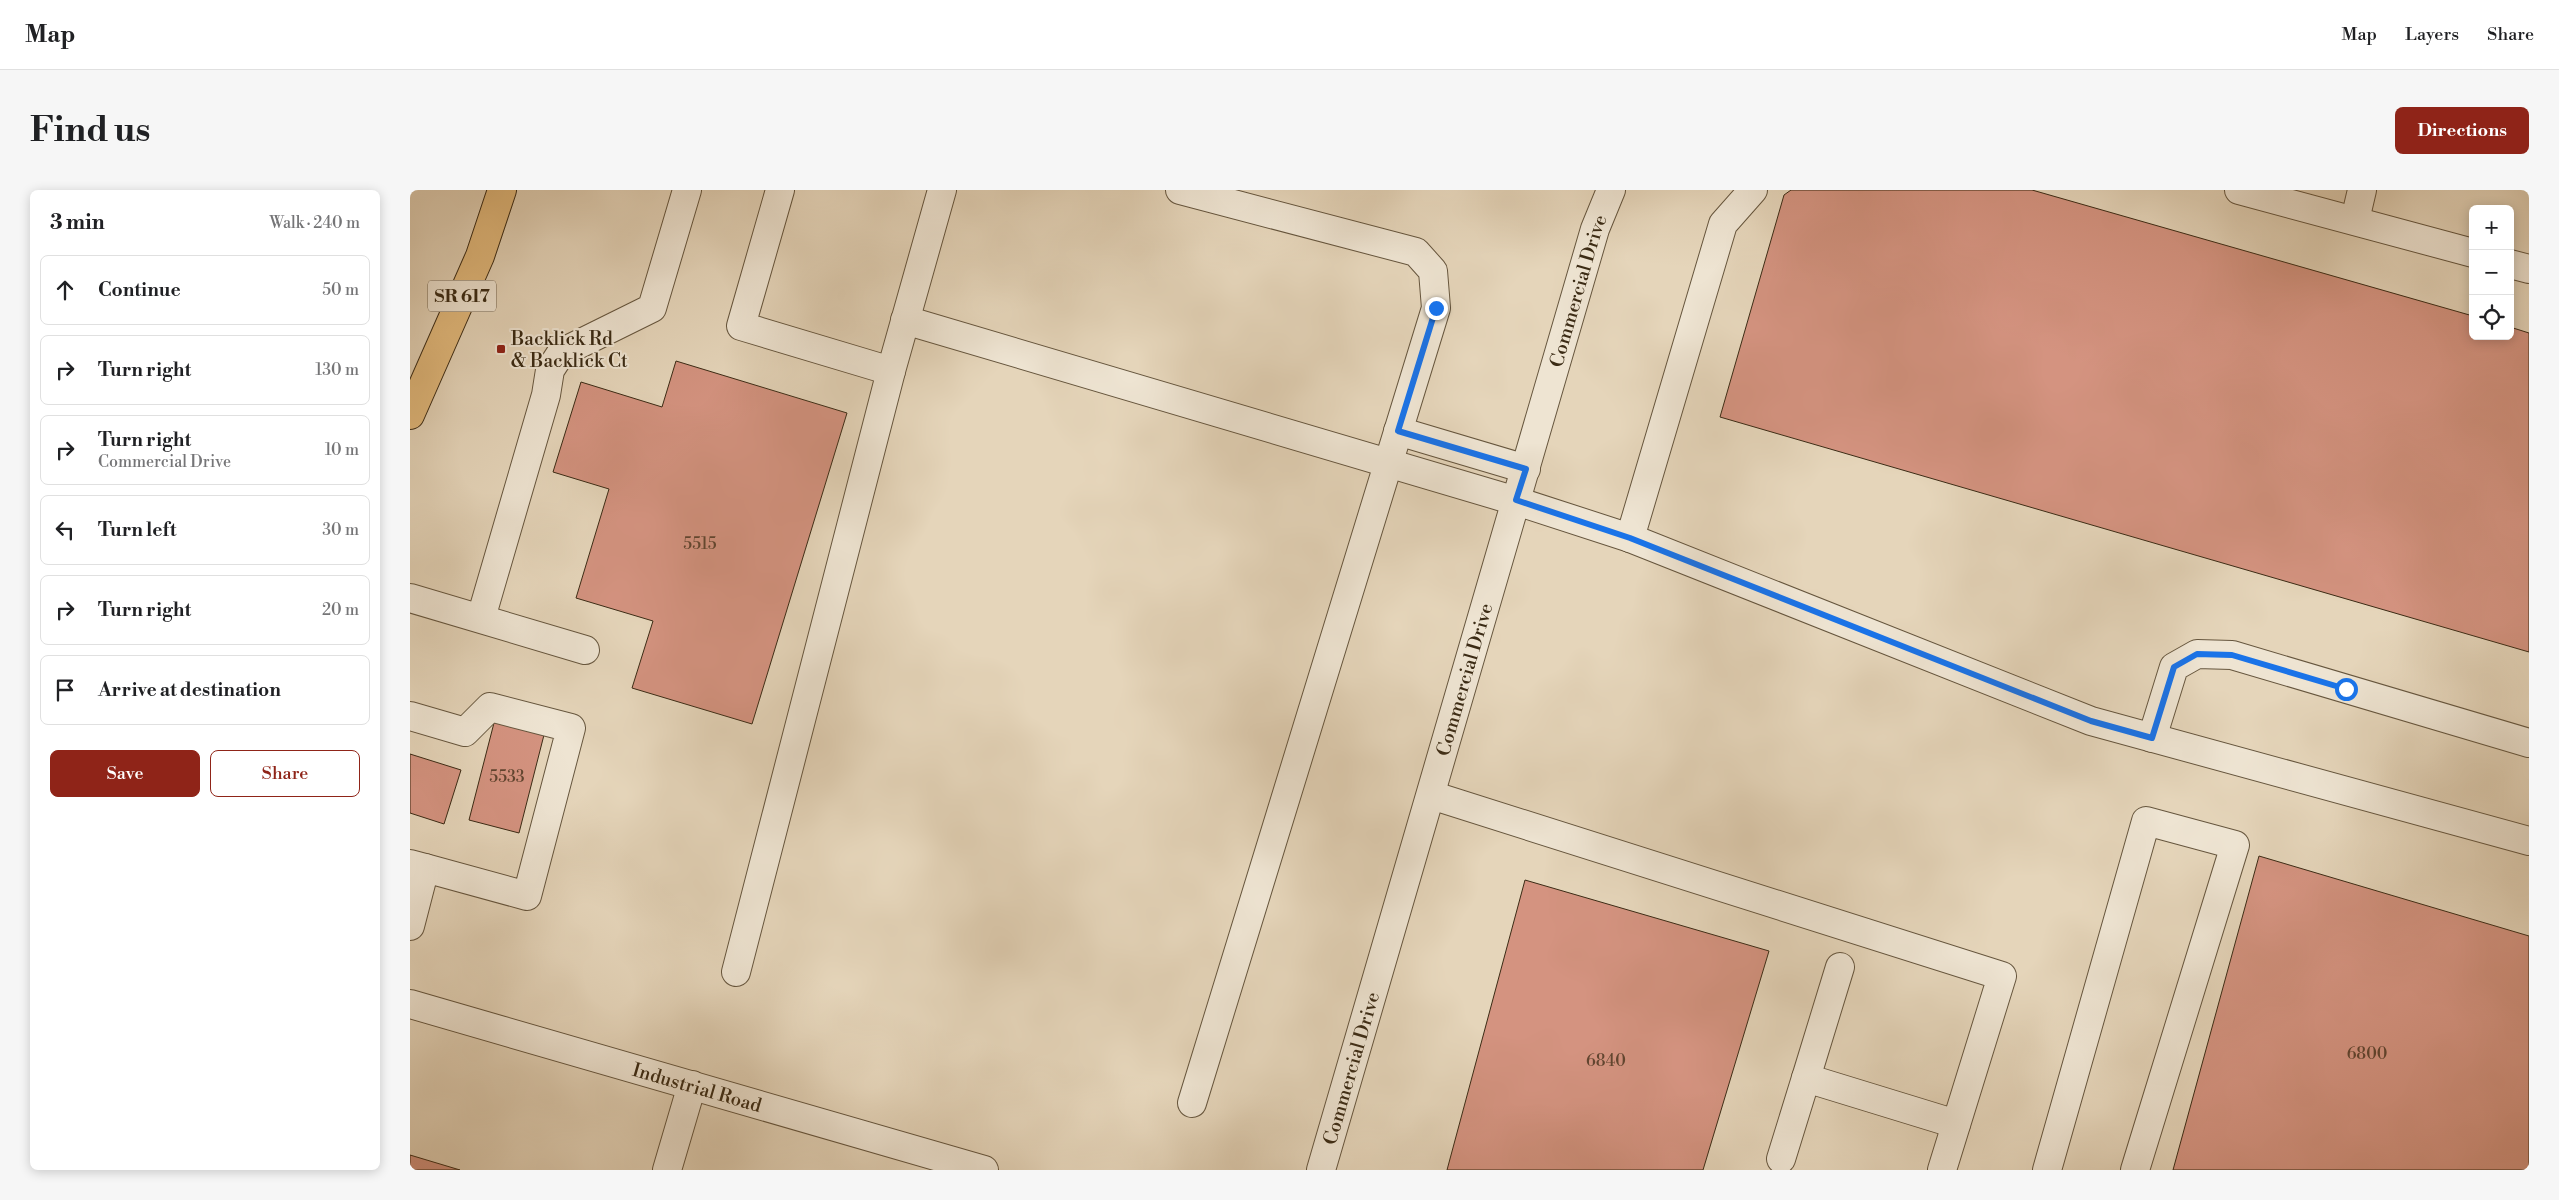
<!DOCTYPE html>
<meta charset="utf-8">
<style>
:root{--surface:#fff;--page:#f6f6f6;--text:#202124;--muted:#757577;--line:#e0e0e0;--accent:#8f2418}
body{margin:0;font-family:"Libre Bodoni",serif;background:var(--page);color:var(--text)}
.controls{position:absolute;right:15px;top:15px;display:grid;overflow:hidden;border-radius:8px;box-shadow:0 2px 12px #0003}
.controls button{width:45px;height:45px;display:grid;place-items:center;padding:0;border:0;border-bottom:1px solid var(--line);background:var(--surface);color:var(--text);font:25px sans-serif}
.stop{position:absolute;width:15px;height:15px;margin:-11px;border:4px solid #1a73e8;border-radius:50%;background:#fff}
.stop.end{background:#1a73e8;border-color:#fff;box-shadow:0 1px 5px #0008}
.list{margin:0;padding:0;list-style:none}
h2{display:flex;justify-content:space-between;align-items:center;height:65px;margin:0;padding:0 20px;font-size:21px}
h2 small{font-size:16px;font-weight:400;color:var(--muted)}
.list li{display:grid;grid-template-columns:32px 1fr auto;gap:15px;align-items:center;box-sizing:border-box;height:70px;margin:0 10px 10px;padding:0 10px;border:1px solid var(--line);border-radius:8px}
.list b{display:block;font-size:19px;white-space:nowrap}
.list p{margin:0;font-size:16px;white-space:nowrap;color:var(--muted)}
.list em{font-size:16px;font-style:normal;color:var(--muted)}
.actions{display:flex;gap:10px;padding:15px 20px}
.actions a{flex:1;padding:11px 0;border:1px solid var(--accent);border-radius:8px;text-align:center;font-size:18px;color:var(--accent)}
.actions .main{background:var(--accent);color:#fff}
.icon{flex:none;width:28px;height:28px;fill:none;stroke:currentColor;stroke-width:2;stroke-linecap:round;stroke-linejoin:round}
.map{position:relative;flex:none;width:2119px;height:980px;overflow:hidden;border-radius:8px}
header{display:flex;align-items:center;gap:30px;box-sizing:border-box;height:70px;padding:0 25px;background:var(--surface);border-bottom:1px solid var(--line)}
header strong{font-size:24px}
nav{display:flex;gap:28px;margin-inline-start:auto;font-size:18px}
.intro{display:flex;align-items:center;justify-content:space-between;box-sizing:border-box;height:120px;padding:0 30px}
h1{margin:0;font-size:35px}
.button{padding:12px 22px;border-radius:8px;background:var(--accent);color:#fff;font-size:18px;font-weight:700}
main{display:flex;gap:30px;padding:0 30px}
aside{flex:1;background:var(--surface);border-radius:8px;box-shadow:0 2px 12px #0003}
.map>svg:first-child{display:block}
</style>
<header>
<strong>Map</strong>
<nav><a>Map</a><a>Layers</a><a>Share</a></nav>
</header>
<div class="intro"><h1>Find us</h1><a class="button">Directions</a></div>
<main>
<aside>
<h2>3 min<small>Walk · 240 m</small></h2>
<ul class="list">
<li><svg class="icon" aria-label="ahead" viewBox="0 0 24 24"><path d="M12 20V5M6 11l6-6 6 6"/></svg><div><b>Continue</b></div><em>50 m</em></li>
<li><svg class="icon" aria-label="right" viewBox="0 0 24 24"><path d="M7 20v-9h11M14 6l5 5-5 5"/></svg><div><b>Turn right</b></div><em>130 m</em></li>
<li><svg class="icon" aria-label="right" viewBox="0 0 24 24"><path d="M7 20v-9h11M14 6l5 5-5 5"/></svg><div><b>Turn right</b><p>Commercial Drive</p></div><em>10 m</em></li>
<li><svg class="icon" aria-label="left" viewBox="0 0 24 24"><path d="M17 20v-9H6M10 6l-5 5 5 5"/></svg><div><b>Turn left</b></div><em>30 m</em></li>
<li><svg class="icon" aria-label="right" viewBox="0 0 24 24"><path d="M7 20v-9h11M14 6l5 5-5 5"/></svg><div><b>Turn right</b></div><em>20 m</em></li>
<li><svg class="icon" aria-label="arrive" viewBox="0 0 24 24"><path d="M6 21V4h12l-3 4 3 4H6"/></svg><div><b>Arrive at destination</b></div></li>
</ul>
<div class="actions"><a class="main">Save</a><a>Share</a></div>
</aside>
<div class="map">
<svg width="2119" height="980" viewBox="0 0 2119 980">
<rect width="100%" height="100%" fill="#e5d5ba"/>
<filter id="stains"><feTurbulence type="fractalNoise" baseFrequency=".004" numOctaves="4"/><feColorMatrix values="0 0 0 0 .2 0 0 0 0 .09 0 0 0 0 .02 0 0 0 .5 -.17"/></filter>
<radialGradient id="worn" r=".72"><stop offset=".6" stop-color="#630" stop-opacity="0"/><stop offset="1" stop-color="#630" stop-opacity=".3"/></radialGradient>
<g fill="#d49380" stroke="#3b2b15">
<polygon points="1381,0 1622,0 2063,126 2063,146 2100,146 2100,137 2119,143 2119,462 1310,227 1374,5"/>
<polygon points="266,171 437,223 342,534 222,498 243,431 166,408 199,299 143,282 171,192 252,217"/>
<polygon points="85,529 135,541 109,643 59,630"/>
<polygon points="0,564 51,580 34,634 0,623"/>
<polygon points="1849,666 2119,746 2119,980 1763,980"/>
<polygon points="1115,690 1359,761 1293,980 1037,980"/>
<polygon points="0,965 50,980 0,980"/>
</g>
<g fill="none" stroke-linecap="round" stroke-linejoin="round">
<defs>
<g id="minor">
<polyline points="370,0 331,136 481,181 532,0"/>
<polyline points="770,0 1006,62 1023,81 1026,118 782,913"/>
<polyline points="1829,0 2063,63"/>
<polyline points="1945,30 1952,0"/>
<polyline points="2100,74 2119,79"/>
<polyline points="495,130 1106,311 1220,348 1681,531 2119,651"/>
<polyline points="988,241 1116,279"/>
<polyline points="1220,348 1313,34 1343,0"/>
<polyline points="0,408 175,460"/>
<polyline points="71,428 136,205 140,180 151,163 242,118 277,0"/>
<polyline points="0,526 55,542 80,517 161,538 117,706 15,678"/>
<polyline points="1742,548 1764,477 1787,464 1822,465 2119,553"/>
<polyline points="1021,605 1592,786 1532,980"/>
<polyline points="0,674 15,678 0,736"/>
<polyline points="1430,777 1396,888 1546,934"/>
<polyline points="326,782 481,181"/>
<path id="s1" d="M0,814L574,980"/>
<polyline points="1371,969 1396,888"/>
<polyline points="257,980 282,895"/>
<path id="s2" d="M911,980L1185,39L1201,0"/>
<polyline points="1637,980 1736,631 1825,655 1725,980"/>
</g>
<polyline id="major" points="0,225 70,66 92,0"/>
</defs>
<use href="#minor" stroke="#66563e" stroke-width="30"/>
<use href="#major" stroke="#3b2b15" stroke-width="30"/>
<use href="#minor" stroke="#eee4d2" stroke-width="28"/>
<use href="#major" stroke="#e2ba7d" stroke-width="28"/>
</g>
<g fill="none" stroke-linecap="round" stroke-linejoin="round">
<polyline stroke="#1a73e8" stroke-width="6" points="1026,118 988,241 1116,279 1106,310 1220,348 1681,531 1742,548 1764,477 1787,464 1822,465 1936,499"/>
</g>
<rect fill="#8f2418" stroke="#eee4d2" stroke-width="2" x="86" y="154" width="10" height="10" rx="2.5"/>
<g text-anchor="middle" stroke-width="4" stroke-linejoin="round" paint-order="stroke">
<g font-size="16" fill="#614530">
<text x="290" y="359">5515</text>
<text x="97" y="592">5533</text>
<text x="1957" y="869">6800</text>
<text x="1196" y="876">6840</text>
</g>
<rect fill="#eee4d2" stroke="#71624e" stroke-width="1" x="18" y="90.5" width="68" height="31" rx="4"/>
<g font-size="18" font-weight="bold" fill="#3b2b15">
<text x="52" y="112">SR 617</text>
</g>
<g font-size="19" fill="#3b2b15" stroke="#eee4d2">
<text dy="7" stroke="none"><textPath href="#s2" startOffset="916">Commercial Drive</textPath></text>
<text dy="7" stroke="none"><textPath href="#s2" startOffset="511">Commercial Drive</textPath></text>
<text dy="7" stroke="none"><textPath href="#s2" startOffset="106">Commercial Drive</textPath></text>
<text dy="7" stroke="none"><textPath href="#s1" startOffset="299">Industrial Road</textPath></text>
</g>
<g font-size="19" fill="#3b2b15" stroke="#eee4d2" text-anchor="start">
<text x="101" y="155">Backlick Rd<tspan x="101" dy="22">&amp; Backlick Ct</tspan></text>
</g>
</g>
<rect width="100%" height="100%" filter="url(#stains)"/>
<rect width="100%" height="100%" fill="url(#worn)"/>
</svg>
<div class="controls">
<button>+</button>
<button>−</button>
<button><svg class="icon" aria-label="locate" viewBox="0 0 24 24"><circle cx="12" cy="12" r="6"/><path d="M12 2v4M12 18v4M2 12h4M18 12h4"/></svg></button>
</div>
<div class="stop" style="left:1936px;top:499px"></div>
<div class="stop end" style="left:1026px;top:118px"></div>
</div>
</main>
